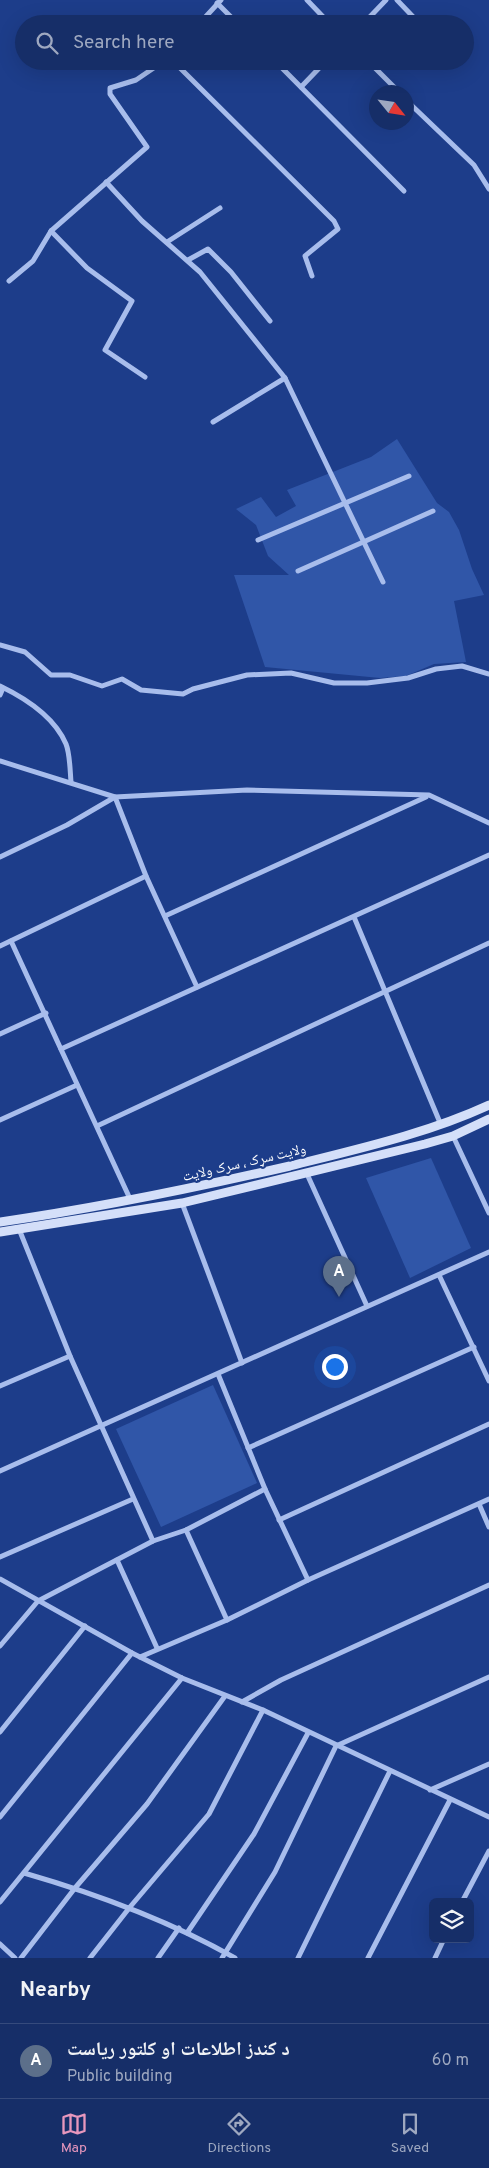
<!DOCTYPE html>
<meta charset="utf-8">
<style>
:root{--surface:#162e68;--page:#1f366e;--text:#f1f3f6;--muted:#9ea8c0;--line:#354a7c;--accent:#e797bd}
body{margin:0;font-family:Overpass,"Noto Naskh Arabic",sans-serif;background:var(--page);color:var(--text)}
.controls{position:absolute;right:15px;bottom:15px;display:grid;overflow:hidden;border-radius:8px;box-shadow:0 5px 20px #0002}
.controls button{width:45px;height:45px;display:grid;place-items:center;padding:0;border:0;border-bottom:1px solid var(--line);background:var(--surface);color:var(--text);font:25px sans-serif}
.compass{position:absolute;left:369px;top:85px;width:45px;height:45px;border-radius:50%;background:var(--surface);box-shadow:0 5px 20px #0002;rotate:120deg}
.you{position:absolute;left:334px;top:1366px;width:18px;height:18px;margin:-12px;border:4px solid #fff;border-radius:50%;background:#1a73e8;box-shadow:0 0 0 8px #1a73e833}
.badge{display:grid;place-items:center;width:32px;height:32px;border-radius:50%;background:var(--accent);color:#fff;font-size:16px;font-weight:700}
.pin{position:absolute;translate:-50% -41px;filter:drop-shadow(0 1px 2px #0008)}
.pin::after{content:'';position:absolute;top:26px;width:18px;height:15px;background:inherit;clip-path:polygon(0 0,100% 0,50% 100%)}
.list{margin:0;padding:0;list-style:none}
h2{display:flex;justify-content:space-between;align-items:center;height:65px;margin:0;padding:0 20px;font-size:21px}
h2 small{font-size:16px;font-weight:400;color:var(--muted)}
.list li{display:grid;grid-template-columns:32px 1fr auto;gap:15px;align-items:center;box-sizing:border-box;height:75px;padding:0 20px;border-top:1px solid var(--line)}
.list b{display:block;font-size:19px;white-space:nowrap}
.list p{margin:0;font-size:16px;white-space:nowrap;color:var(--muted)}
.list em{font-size:16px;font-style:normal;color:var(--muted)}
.icon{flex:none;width:28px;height:28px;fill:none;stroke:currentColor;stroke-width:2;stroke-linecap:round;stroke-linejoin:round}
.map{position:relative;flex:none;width:489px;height:1958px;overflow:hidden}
.search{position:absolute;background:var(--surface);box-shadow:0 5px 20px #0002;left:15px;right:15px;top:15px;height:55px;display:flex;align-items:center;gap:12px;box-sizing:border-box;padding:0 18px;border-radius:28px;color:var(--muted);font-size:19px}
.sheet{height:140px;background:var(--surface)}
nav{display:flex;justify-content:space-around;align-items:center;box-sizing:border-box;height:70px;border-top:1px solid var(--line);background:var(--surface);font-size:14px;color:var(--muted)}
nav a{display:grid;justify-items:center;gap:2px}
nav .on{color:var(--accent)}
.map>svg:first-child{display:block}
</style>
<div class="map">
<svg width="489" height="1958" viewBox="0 0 489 1958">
<rect width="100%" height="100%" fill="#1d3d8a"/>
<g fill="#3056a8">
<polygon points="397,439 437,503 449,512 459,530 472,569 484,595 454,601 466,662 434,664 406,676 380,678 265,667 234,575 289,575 268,556 256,525 236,509 261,497 276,517 296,506 287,490 371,457"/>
<polygon points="431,1158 471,1248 410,1278 366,1178"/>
<polygon points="213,1385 257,1483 161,1527 116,1429"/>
</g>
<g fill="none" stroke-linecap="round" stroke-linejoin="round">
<g stroke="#a8bdec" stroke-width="5">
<polyline points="307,0 330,24"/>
<polyline points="397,0 420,24"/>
<polyline points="217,3 238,24"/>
<polyline points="199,24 221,0"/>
<polyline points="363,24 386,0"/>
<polyline points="173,61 334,221 338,229 305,256 312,276"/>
<polyline points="275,61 404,191"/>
<polyline points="368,61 399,92"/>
<polyline points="301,87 326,61"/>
<polyline points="406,100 474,165 489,189"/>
<polyline points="106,182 142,221 200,272 285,378 383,582"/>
<polyline points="167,242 220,208"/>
<polyline points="188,260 208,249 231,272 270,321"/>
<polyline points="9,281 33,261 51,231"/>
<polyline points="145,377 105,350 132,301 87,268 51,231 147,147 110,94 110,88 136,80 164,61"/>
<polyline points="213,422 285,378"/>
<polyline points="258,540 409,476"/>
<polyline points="298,571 433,511"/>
<polyline points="0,645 25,652 51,675 70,675 102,686 122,679 141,690 183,694 193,689 247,675 291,673 334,683 367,683 408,678 436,669 462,666 489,674"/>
<path d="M0,686C25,698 54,716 66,744C70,754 70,770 71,782"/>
<polyline points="0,695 3,688"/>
<polyline points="0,761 115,797 247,790 429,795 489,823"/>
<polyline points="0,857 67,825 115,797 146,876 197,987"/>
<polyline points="165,916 426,797"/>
<polyline points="354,917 441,1125"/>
<polyline points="11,941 131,1201"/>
<polyline points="0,946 146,876"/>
<polyline points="0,1034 46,1013"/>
<polyline points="61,1049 489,855"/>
<polyline points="0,1120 77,1085"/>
<polyline points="97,1126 489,943"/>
<polyline points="453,1136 489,1213"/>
<polyline points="307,1174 367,1306"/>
<polyline points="182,1203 242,1363"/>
<polyline points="19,1229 70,1356 153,1541"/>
<polyline points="439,1275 489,1381"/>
<polyline points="218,1374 265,1489 308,1580"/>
<polyline points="0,1386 70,1356"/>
<polyline points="248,1448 474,1347"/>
<polyline points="0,1471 489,1252"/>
<polyline points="479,1504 489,1527"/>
<polyline points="279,1520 489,1424"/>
<polyline points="186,1530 227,1620"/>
<polyline points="0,1557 133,1499"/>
<polyline points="117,1560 157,1648"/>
<polyline points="0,1579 132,1653 182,1678 263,1710 489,1817"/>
<polyline points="0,1646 38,1601 153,1541 186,1530 265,1489"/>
<polyline points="140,1657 227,1620 308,1580 489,1499"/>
<polyline points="242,1702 281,1680 489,1585"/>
<polyline points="0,1732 85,1626"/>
<polyline points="430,1790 489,1764"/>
<polyline points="0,1817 132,1653"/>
<path d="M24,1873C97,1894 168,1920 235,1958"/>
<polyline points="0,1902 182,1678"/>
<polyline points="462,1902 489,1851"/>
<polyline points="187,1933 254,1834 308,1733"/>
<polyline points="0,1944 15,1958"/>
<polyline points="21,1958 75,1888 147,1804 225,1696"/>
<polyline points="90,1958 130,1907 209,1814 263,1710"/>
<polyline points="158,1958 179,1928"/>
<polyline points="222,1958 275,1872 336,1746 489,1677"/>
<polyline points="298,1958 390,1771"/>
<polyline points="368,1958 450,1800"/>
<polyline points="435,1958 444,1939"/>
</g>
<g stroke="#d4dff9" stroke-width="9">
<path d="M0,1222C98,1208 194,1188 290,1166C357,1149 426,1134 489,1105"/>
<polyline points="0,1232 182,1203 425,1144 453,1136 489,1119"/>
</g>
</g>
<g text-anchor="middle" stroke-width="4.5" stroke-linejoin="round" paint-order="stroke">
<g font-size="14" fill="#fff" stroke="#1d3d8a">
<text transform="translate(244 1162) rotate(-13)" y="5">ولایت سړک ، سرک ولایت</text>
</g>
</g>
</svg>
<div class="controls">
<button><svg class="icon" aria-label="layers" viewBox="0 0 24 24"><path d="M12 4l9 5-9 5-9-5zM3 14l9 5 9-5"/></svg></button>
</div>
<svg class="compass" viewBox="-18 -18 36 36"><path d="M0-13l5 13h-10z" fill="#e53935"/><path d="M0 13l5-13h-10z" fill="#9ea8c0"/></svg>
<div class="you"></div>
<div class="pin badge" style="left:339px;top:1297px;background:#5c6f8a">A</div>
<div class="search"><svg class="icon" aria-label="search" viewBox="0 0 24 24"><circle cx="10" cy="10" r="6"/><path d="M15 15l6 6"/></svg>Search here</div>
</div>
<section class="sheet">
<h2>Nearby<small></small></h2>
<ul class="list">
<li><span class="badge" style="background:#5c6f8a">A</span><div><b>د کندز اطلاعات او کلتور ریاست</b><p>Public building</p></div><em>60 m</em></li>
</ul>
</section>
<nav>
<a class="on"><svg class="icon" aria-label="map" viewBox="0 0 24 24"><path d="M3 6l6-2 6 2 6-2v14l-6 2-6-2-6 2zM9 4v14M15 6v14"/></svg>Map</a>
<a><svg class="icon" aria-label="directions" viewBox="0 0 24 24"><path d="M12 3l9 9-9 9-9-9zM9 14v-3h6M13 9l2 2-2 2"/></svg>Directions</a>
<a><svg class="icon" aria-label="saved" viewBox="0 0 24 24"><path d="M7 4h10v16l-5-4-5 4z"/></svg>Saved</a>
</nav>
